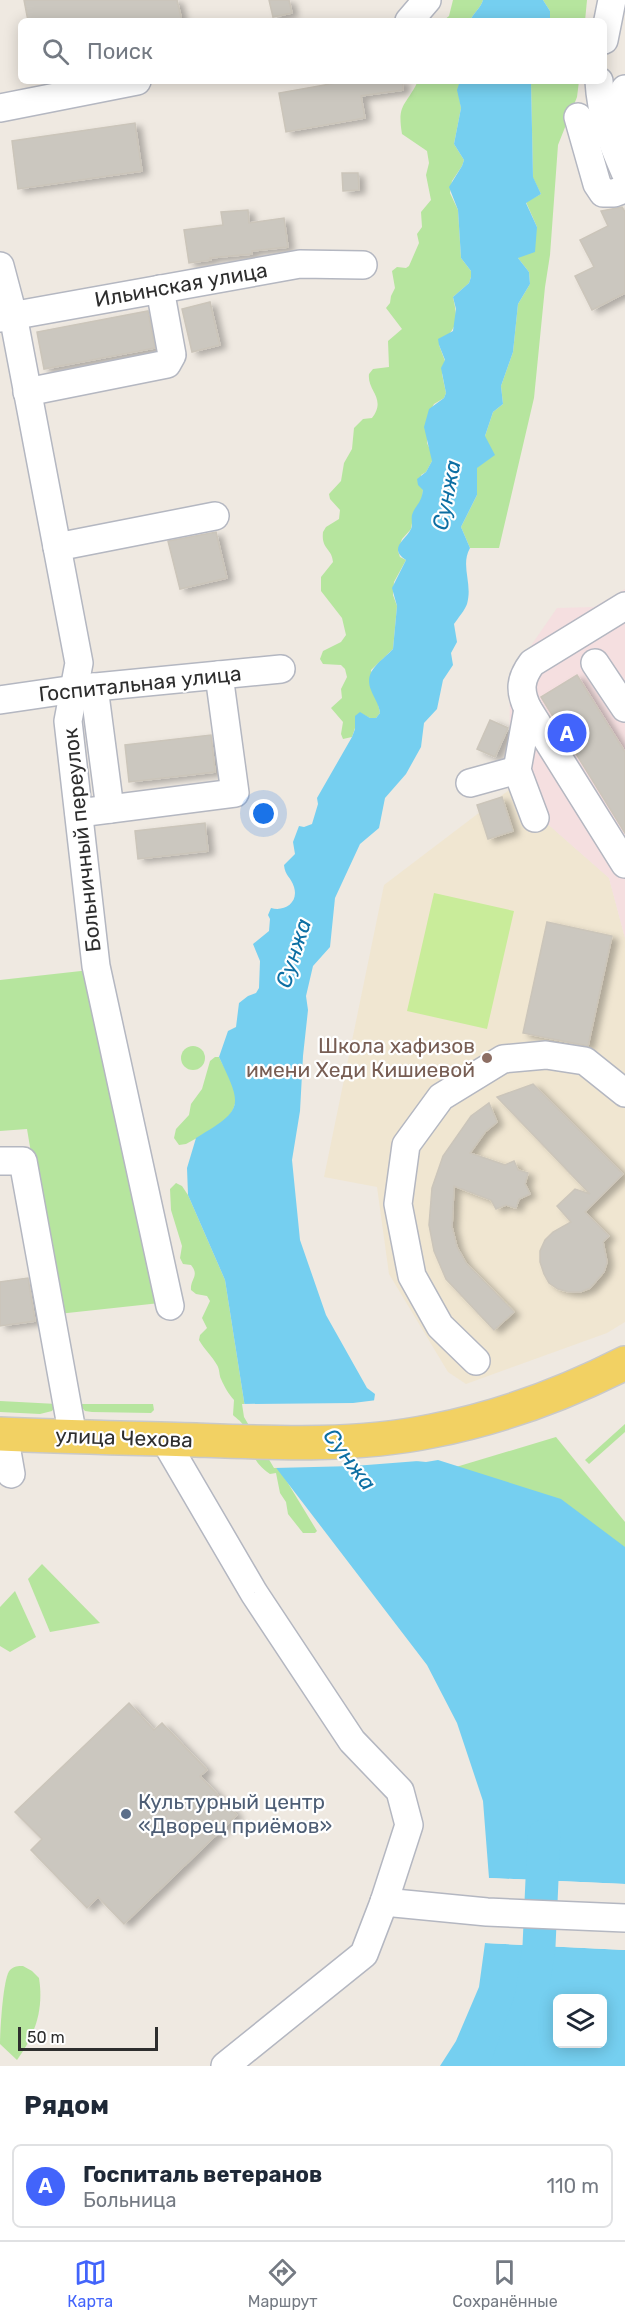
<!DOCTYPE html>
<html lang="ru">
<meta charset="utf-8">
<style>
:root{--surface:#fff;--page:#f6f6f7;--text:#1f2937;--muted:#747a83;--line:#e0e1e3;--accent:#4264fb}
body{margin:0;font-family:Rubik,sans-serif;background:var(--page);color:var(--text)}
.controls{position:absolute;right:18px;bottom:18px;display:grid;overflow:hidden;border-radius:9px;box-shadow:0 3px 15px #0003}
.controls button{width:54px;height:54px;display:grid;place-items:center;padding:0;border:0;border-bottom:2px solid var(--line);background:var(--surface);color:var(--text);font:30px sans-serif}
.scale{position:absolute;left:18px;bottom:15px;width:140px;box-sizing:border-box;padding-left:6px;border:3px solid #2e2e2e;border-top:0;font-size:16px;line-height:21px;white-space:nowrap;color:#2e2e2e;-webkit-text-stroke:4px #fff;paint-order:stroke}
.you{position:absolute;left:264px;top:814px;width:21px;height:21px;margin:-15px;border:4px solid #fff;border-radius:50%;background:#1a73e8;box-shadow:0 0 0 9px #1a73e833}
.badge{display:grid;place-items:center;width:39px;height:39px;border-radius:50%;background:var(--accent);color:#fff;font-size:20px;font-weight:700}
.pin{position:absolute;translate:-50% -50%;border:3px solid #fff;box-shadow:0 2px 6px #0006}
.list{margin:0;padding:0;list-style:none}
h2{display:flex;justify-content:space-between;align-items:center;height:78px;margin:0;padding:0 24px;font-size:26px}
h2 small{font-size:20px;font-weight:400;color:var(--muted)}
.list li{display:grid;grid-template-columns:39px 1fr auto;gap:18px;align-items:center;box-sizing:border-box;height:84px;margin:0 12px 12px;padding:0 12px;border:2px solid var(--line);border-radius:9px}
.list b{display:block;font-size:22px;white-space:nowrap}
.list p{margin:0;font-size:20px;white-space:nowrap;color:var(--muted)}
.list em{font-size:20px;font-style:normal;color:var(--muted)}
.icon{flex:none;width:33px;height:33px;fill:none;stroke:currentColor;stroke-width:2;stroke-linecap:round;stroke-linejoin:round}
.map{position:relative;flex:none;width:625px;height:2066px;overflow:hidden}
.search{position:absolute;background:var(--surface);box-shadow:0 3px 15px #0003;left:18px;right:18px;top:18px;height:66px;display:flex;align-items:center;gap:15px;box-sizing:border-box;padding:0 21px;border-radius:9px;color:var(--muted);font-size:22px}
.sheet{height:174px;background:var(--surface)}
nav{display:flex;justify-content:space-around;align-items:center;box-sizing:border-box;height:84px;border-top:2px solid var(--line);background:var(--surface);font-size:16px;color:var(--muted)}
nav a{display:grid;justify-items:center;gap:3px}
nav .on{color:var(--accent)}
.map>svg:first-child{display:block}
</style>
<div class="map">
<svg width="625" height="2066" viewBox="0 0 625 2066">
<defs>
<filter id="shadow"><feDropShadow dx="6" dy="3.5" stdDeviation="3" flood-color="#0004"/></filter>
</defs>
<rect width="100%" height="100%" fill="#efe9e1"/>
<polygon fill="#f0e6d1" points="509,790 609,878 625,938 625,1322 607,1333 466,1384 448,1372 389,1274 377,1187 324,1177 384,885"/>
<polygon fill="#f5dfe0" points="625,589 625,938 609,878 509,790 510,676 557,608 594,607"/>
<g fill="#b6e59e">
<path d="M453,0H483C481,8 473,13 470,21H443L449,16Z"/>
<polygon points="543,0 587,0 585,21 550,21 550,11"/>
<path d="M420,81H460L459,96L461,108L454,144L464,160L462,166L452,181L450,193L458,210L461,258L471,271V277L469,283L453,297C459,324 457,326 439,345L445,361L442,374L446,393L444,398L434,404L428,415L427,443L432,454V461L426,472L421,475L423,489L422,501L414,511L411,529L402,539L398,551L400,557L406,560L394,582L393,595L397,606L393,649L371,670L380,713L376,718H370L360,713L352,737L343,739L341,734L343,722L331,708L342,698L341,689L347,677L345,669L341,665L323,664L320,659L323,651L341,642L346,635L342,618L321,591V577L333,562C332,548 321,550 323,532L326,527L339,519L340,510L330,499L329,494L341,481L344,463L352,449L354,428L363,419L372,418C387,398 367,391 369,374L373,369L389,367L388,341L402,329L386,308L390,303L391,296L395,288L392,271L397,267L406,268L409,266L419,243L417,234L422,227L421,212L431,200L426,175L429,163L427,151L402,134C397,104 405,107 417,83Z"/>
<polygon points="531,81 579,81 577,97 558,145 550,255 545,287 534,398 499,548 470,548 461,527 477,495 477,468 485,436 493,412 503,404 501,386 513,352 518,304 530,284 529,272 518,258 537,227 526,202 541,194 533,178"/>
<polygon points="90,970 160,1303 58,1314 27,1129 0,1131 0,980"/>
<circle cx="193" cy="1058" r="12"/>
<path d="M215,1057H219C224,1068 233,1080 235,1092C241,1120 205,1133 186,1144L179,1145L174,1138L176,1129L189,1115L191,1104L202,1089L210,1061Z"/>
<path d="M176,1183L182,1186L188,1195L225,1280L246,1414L317,1531L315,1533H303L288,1514L286,1502L280,1493L276,1473L270,1474C245,1457 255,1443 243,1425C241,1421 236,1418 233,1415L234,1400C228,1393 225,1388 221,1379C219,1375 220,1370 217,1365C212,1356 204,1349 199,1340L200,1335L207,1328L202,1318L210,1301L207,1296L196,1294L191,1290C190,1279 200,1276 191,1265L183,1264L180,1258L182,1246L171,1210L170,1189Z"/>
<polygon points="0,1401 57,1404 52,1411 40,1414 0,1412"/>
<polygon points="79,1404 153,1404 154,1410 151,1413 92,1412 85,1411"/>
<polygon points="625,1424 625,1432 589,1464 585,1460"/>
<polygon points="556,1437 625,1522 625,1814 436,1473"/>
<polygon points="42,1564 100,1623 50,1632 28,1579"/>
<polygon points="15,1591 36,1637 10,1652 0,1646 0,1607"/>
<path d="M23,1966L32,1971L39,1978C44,2010 35,2035 17,2060L0,2044C0,2031 3,1977 10,1970C14,1966 18,1966 23,1966Z"/>
</g>
<polygon fill="#c9ec9a" points="434,893 514,911 487,1029 407,1011"/>
<g fill="#75cff0" fill-rule="evenodd">
<path d="M483,0H543L550,11V21H470C473,13 481,8 483,0Z"/>
<path d="M460,81H531L533,177L541,194L526,203L537,227L535,252L518,258L529,272L530,284L518,304L513,352L501,386L503,404L493,412L485,436L495,455L477,468V495L461,527L470,548C460,566 473,583 467,604C465,610 458,618 454,624L457,642L451,653L453,665L443,680L437,709L424,723L421,747L406,774L385,798L379,828L360,844L335,898L330,947L313,966L306,996L308,1010L303,1056L300,1111L292,1160L300,1240L326,1315L367,1388L375,1394L372,1414L416,1461L426,1462L438,1460L561,1499L625,1547V1884L489,1878L483,1801L457,1723L427,1665L277,1469L246,1414L225,1280L188,1195L187,1168L196,1138C245,1109 242,1106 219,1057L228,1031L236,1027L239,1003L248,996L256,993L259,988L260,961L253,944L269,931L270,919L268,915L271,908C284,912 299,903 294,887C291,877 285,876 284,865L295,854L293,842L299,826L304,827L312,824L318,804L317,798L352,737L355,729V716L360,712L370,718H376L380,713C379,704 374,698 371,690C363,671 382,661 393,649L397,606L392,588L406,560C388,548 405,541 411,529C413,525 411,520 412,515C415,505 421,505 423,490L418,485L417,479L426,472L432,461L424,427L429,409L444,398L446,393L441,368L445,360L439,345L438,339L453,331L456,309L453,297L469,283L471,277V271L461,258L458,210L449,187L462,166L464,160L454,144L461,108L457,90Z"/>
<path d="M485,1943L625,1950V2066H440L456,2041L479,1987ZM558,1998H602V2044H558Z"/>
</g>
<g fill="#efe9e1">
<polygon points="377,1400 375,1414 384,1428 413,1456 426,1459 438,1457 444,1459 354,1466 274,1468 244,1417 242,1404 353,1403"/>
<polygon points="489,1878 625,1884 625,1887 489,1881"/>
<polygon points="485,1940 625,1947 625,1950 485,1943"/>
</g>
<g fill="none" stroke-linecap="round" stroke-linejoin="round">
<polyline stroke="#75cff0" stroke-width="33" points="507,2066 531,1999 539,1946 544,1836"/>
</g>
<g fill="#cbc7bf" stroke="#cbc5ba" stroke-width="1.5" filter="url(#shadow)">
<polygon points="24,0 177,0 182,21 28,21"/>
<polygon points="269,0 289,0 292,13 273,17"/>
<polygon points="347,81 403,81 403,90 361,96 365,118 286,132 279,93"/>
<polygon points="135,123 142,171 18,189 12,141"/>
<polygon points="342,173 358,173 359,190 343,191"/>
<polygon points="622,207 625,212 625,293 592,310 575,276 594,267 580,240 608,226 601,211"/>
<polygon points="248,210 249,223 284,218 288,247 252,251 252,254 210,258 211,260 189,263 184,230 223,225 221,212"/>
<polygon points="210,302 220,345 192,352 182,309"/>
<polygon points="148,311 155,348 44,369 37,332"/>
<polygon points="216,532 227,578 180,589 168,541"/>
<polygon points="577,675 625,752 625,833 541,697"/>
<polygon points="490,720 508,728 495,757 477,749"/>
<polygon points="211,735 215,772 129,782 125,745"/>
<polygon points="502,797 513,831 488,839 477,805"/>
<polygon points="205,823 208,851 138,859 135,831"/>
<polygon points="547,922 612,936 588,1046 523,1033"/>
<polygon points="533,1084 623,1174 585,1212 609,1236 603,1242 607,1262 604,1272 590,1288 580,1292 569,1292 558,1289 549,1283 544,1274 540,1262 540,1251 545,1240 553,1232 571,1222 557,1206 575,1189 590,1194 497,1097"/>
<polygon points="489,1103 497,1122 485,1132 470,1153 505,1165 514,1161 518,1170 528,1173 525,1184 530,1194 519,1199 516,1208 506,1205 496,1209 491,1200 454,1186 452,1227 457,1247 466,1263 514,1312 494,1330 446,1279 434,1251 429,1225 432,1188 443,1156 471,1116"/>
<polygon points="28,1278 35,1321 0,1326 0,1282"/>
<polygon points="129,1703 154,1730 162,1723 207,1770 200,1776 237,1815 124,1924 98,1897 87,1908 31,1850 42,1839 15,1812"/>
</g>
<g fill="none" stroke-linecap="round" stroke-linejoin="round">
<defs>
<g id="minor">
<polyline points="409,21 427,0"/>
<polyline points="604,40 612,0"/>
<path d="M599,81C601,116 611,140 625,172"/>
<polyline points="625,89 623,117 625,127"/>
<polyline points="0,108 137,81"/>
<polyline points="578,117 597,184 603,193 614,193 625,189"/>
<polyline points="0,266 13,315 79,663 68,721 96,966 170,1306"/>
<polyline points="0,318 300,264 363,265"/>
<polyline points="27,392 167,364 172,355 160,289"/>
<polyline points="57,547 215,516"/>
<path d="M625,606L532,663C520,679 519,691 528,709L625,864"/>
<polyline points="595,663 625,708"/>
<polyline points="94,687 110,809"/>
<polyline points="0,700 75,689 281,669"/>
<polyline points="528,709 517,770 535,818"/>
<polyline points="470,783 517,770"/>
<polyline points="79,813 235,793 219,675"/>
<polyline points="0,1161 23,1161 73,1437"/>
<polyline points="476,1361 440,1326 412,1276 398,1204 406,1145 441,1097 503,1059 546,1055 585,1061 625,1093"/>
<polyline points="4,1434 11,1474"/>
<polyline points="164,1439 254,1593 352,1741 400,1791 409,1825 384,1902 364,1954 225,2066"/>
<polyline points="384,1902 487,1912 625,1918"/>
</g>
<path id="major" d="M0,1434C65,1437 131,1438 196,1440C274,1443 355,1447 432,1431C499,1418 564,1394 625,1363"/>
</defs>
<use href="#minor" stroke="#b4b7c1" stroke-width="30"/>
<use href="#major" stroke="#c9c9c9" stroke-width="36"/>
<use href="#minor" stroke="#fff" stroke-width="27"/>
<use href="#major" stroke="#f2d163" stroke-width="33"/>
</g>
<circle fill="#8d6e63" stroke="#fff" stroke-width="2" cx="487" cy="1058" r="6"/>
<circle fill="#5c6f8a" stroke="#fff" stroke-width="2" cx="126" cy="1814" r="6"/>
<g text-anchor="middle" stroke-width="4.5" stroke-linejoin="round" paint-order="stroke">
<g font-size="21" fill="#2e2e2e" stroke="#fff">
<text transform="translate(181 285) rotate(-10)" y="7">Ильинская улица</text>
<text transform="translate(140 684) rotate(-6)" y="7">Госпитальная улица</text>
<text transform="translate(82 840) rotate(-96)" y="7">Больничный переулок</text>
<text transform="translate(124 1438) rotate(2)" y="7">улица Чехова</text>
</g>
<g font-size="21" fill="#785e54" stroke="#fff" text-anchor="end">
<text x="475" y="1053">Школа хафизов<tspan x="475" dy="24">имени Хеди Кишиевой</tspan></text>
</g>
<g font-size="21" fill="#4e5e75" stroke="#fff" text-anchor="start">
<text x="138" y="1809">Культурный центр<tspan x="138" dy="24">«Дворец приёмов»</tspan></text>
</g>
<g font-size="22" font-style="italic" fill="#0d6fa3" stroke="#fff">
<text transform="translate(446 495) rotate(-79)" y="8">Сунжа</text>
<text transform="translate(293 953) rotate(-72)" y="8">Сунжа</text>
<text transform="translate(350 1459) rotate(53)" y="8">Сунжа</text>
</g>
</g>
</svg>
<div class="controls">
<button><svg class="icon" aria-label="layers" viewBox="0 0 24 24"><path d="M12 4l9 5-9 5-9-5zM3 14l9 5 9-5"/></svg></button>
</div>
<div class="scale">50 m</div>
<div class="you"></div>
<div class="pin badge" style="left:567px;top:733px">A</div>
<div class="search"><svg class="icon" aria-label="search" viewBox="0 0 24 24"><circle cx="10" cy="10" r="6"/><path d="M15 15l6 6"/></svg>Поиск</div>
</div>
<section class="sheet">
<h2>Рядом<small></small></h2>
<ul class="list">
<li><span class="badge">A</span><div><b>Госпиталь ветеранов</b><p>Больница</p></div><em>110 m</em></li>
</ul>
</section>
<nav>
<a class="on"><svg class="icon" aria-label="map" viewBox="0 0 24 24"><path d="M3 6l6-2 6 2 6-2v14l-6 2-6-2-6 2zM9 4v14M15 6v14"/></svg>Карта</a>
<a><svg class="icon" aria-label="directions" viewBox="0 0 24 24"><path d="M12 3l9 9-9 9-9-9zM9 14v-3h6M13 9l2 2-2 2"/></svg>Маршрут</a>
<a><svg class="icon" aria-label="saved" viewBox="0 0 24 24"><path d="M7 4h10v16l-5-4-5 4z"/></svg>Сохранённые</a>
</nav>
